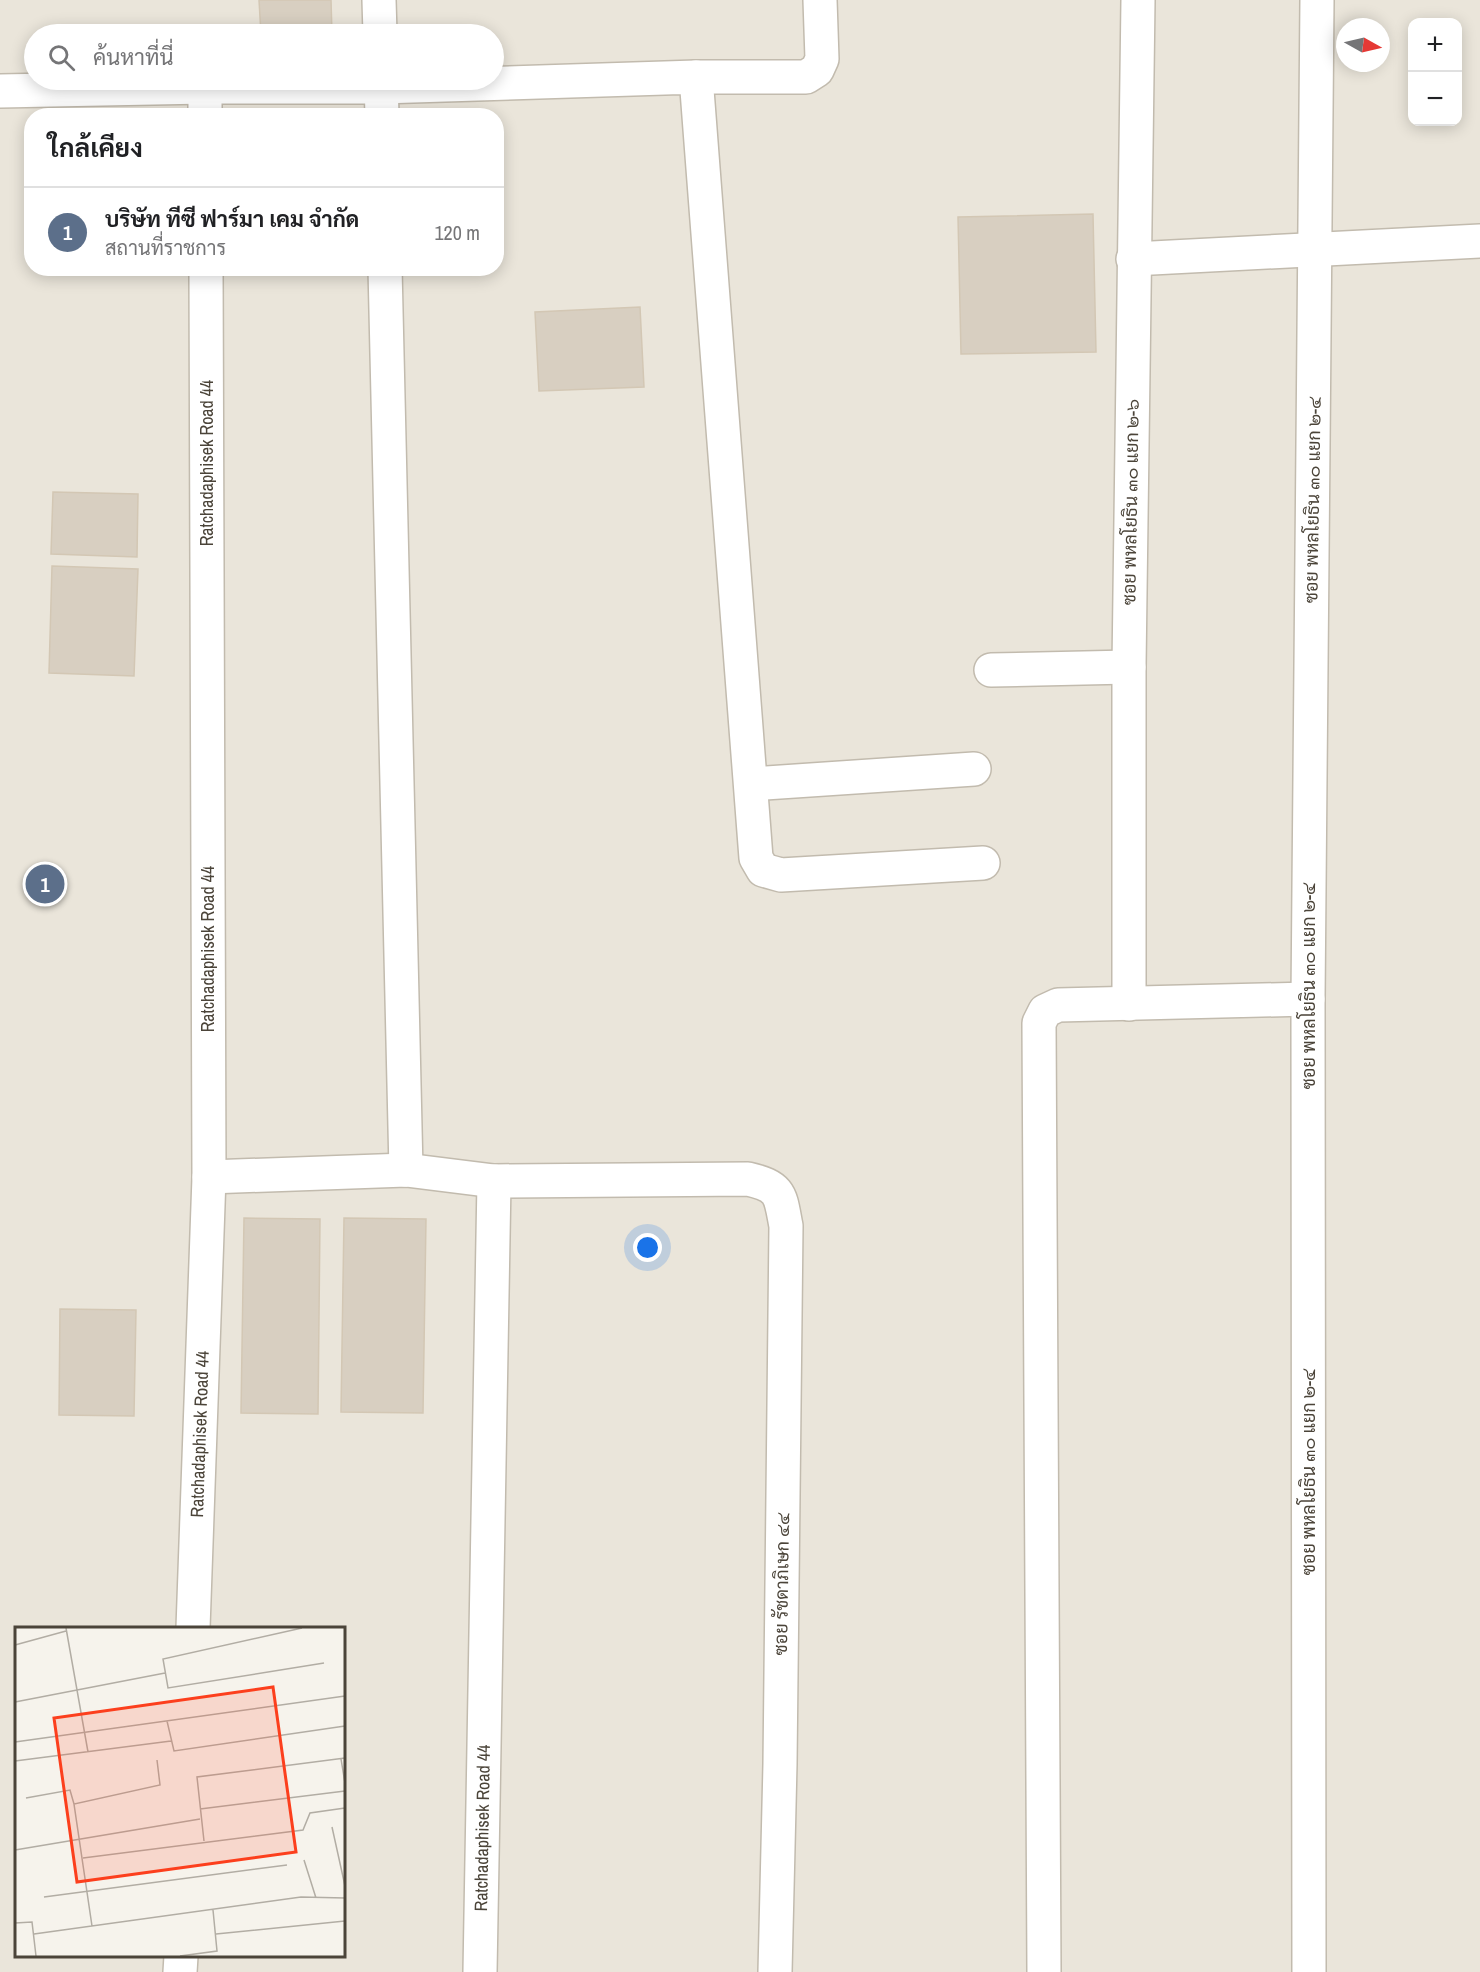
<!DOCTYPE html>
<html lang="th">
<meta charset="utf-8">
<style>
:root{--surface:#fff;--page:#f2f2f2;--text:#202124;--muted:#757577;--line:#e0e0e0;--accent:#7c3aed}
body{margin:0;font-family:"Archivo Narrow",Sarabun,sans-serif;background:var(--page);color:var(--text)}
.controls{position:absolute;right:18px;top:18px;display:grid;overflow:hidden;border-radius:12px;box-shadow:0 3px 15px #0003}
.controls button{width:54px;height:54px;display:grid;place-items:center;padding:0;border:0;border-bottom:2px solid var(--line);background:var(--surface);color:var(--text);font:30px sans-serif}
.compass{position:absolute;left:1336px;top:18px;width:54px;height:54px;border-radius:50%;background:var(--surface);box-shadow:0 3px 15px #0003;rotate:98deg}
.you{position:absolute;left:648px;top:1248px;width:21px;height:21px;margin:-15px;border:4px solid #fff;border-radius:50%;background:#1a73e8;box-shadow:0 0 0 9px #1a73e833}
.badge{display:grid;place-items:center;width:39px;height:39px;border-radius:50%;background:var(--accent);color:#fff;font-size:20px;font-weight:700}
.pin{position:absolute;translate:-50% -50%;border:3px solid #fff;box-shadow:0 2px 6px #0006}
.list{margin:0;padding:0;list-style:none}
h2{display:flex;justify-content:space-between;align-items:center;height:78px;margin:0;padding:0 24px;font-size:26px}
h2 small{font-size:20px;font-weight:400;color:var(--muted)}
.list li{display:grid;grid-template-columns:39px 1fr auto;gap:18px;align-items:center;box-sizing:border-box;height:90px;padding:0 24px;border-top:2px solid var(--line)}
.list b{display:block;font-size:22px;white-space:nowrap}
.list p{margin:0;font-size:20px;white-space:nowrap;color:var(--muted)}
.list em{font-size:20px;font-style:normal;color:var(--muted)}
.icon{flex:none;width:33px;height:33px;fill:none;stroke:currentColor;stroke-width:2;stroke-linecap:round;stroke-linejoin:round}
.map{position:relative;flex:none;width:1480px;height:1972px;overflow:hidden}
.search{position:absolute;background:var(--surface);box-shadow:0 3px 15px #0003;left:24px;top:24px;width:480px;height:66px;display:flex;align-items:center;gap:15px;box-sizing:border-box;padding:0 21px;border-radius:33px;color:var(--muted);font-size:22px}
.panel{position:absolute;background:var(--surface);box-shadow:0 3px 15px #0003;left:24px;top:108px;width:480px;height:168px;border-radius:24px}
.map>svg:first-child{display:block}
</style>
<div class="map">
<svg width="1480" height="1972" viewBox="0 0 1480 1972">
<rect width="100%" height="100%" fill="#f6f3ec"/>
<path fill="#eae5da" fill-rule="evenodd" d="M0,0H1480V1972H0ZM1412,22H1458V122H1412ZM1345,27H1381V63H1345ZM34,34H494V80H34ZM32,116H496V268H32ZM16,1628H344V1956H16Z"/>
<g fill="#d8cfc1" stroke="#d3c7b4" stroke-width="1.5">
<polygon points="259,0 331,0 332,34 261,34"/>
<polygon points="1093,214 1096,352 961,354 958,217"/>
<polygon points="640,307 644,387 539,391 535,312"/>
<polygon points="53,492 138,494 137,557 51,554"/>
<polygon points="52,566 138,569 134,676 49,673"/>
<polygon points="244,1218 320,1219 318,1414 241,1413"/>
<polygon points="344,1218 426,1219 423,1413 341,1412"/>
<polygon points="60,1309 136,1310 134,1416 59,1415"/>
</g>
<g fill="none" stroke-linecap="round" stroke-linejoin="round">
<defs>
<g id="minor">
<polyline points="379,0 380,34"/>
<polyline points="696,77 806,77 817,70 822,59 820,0"/>
<polyline points="381,80 382,116"/>
<polyline points="205,87 205,116"/>
<polyline points="0,91 205,87 381,87 696,77 756,858 763,870 781,875 983,863"/>
<polyline points="1133,259 1480,241"/>
<polyline points="385,268 406,1170"/>
<polyline points="991,670 1129,667"/>
<polyline points="751,784 974,769"/>
<polyline points="1129,1004 1129,667 1138,0"/>
<path d="M209,1177L406,1170L494,1181L748,1179C782,1187 780,1195 786,1226L780,1764L775,1972"/>
<path id="s1" d="M193,1628L209,1177L206,268"/>
<polyline points="180,1972 181,1956"/>
<path id="s2" d="M480,1972L494,1181"/>
<polyline points="1044,1972 1039,1023 1045,1011 1058,1005 1308,999"/>
<polyline points="1309,1972 1308,999 1317,0"/>
</g>
</defs>
<use href="#minor" stroke="#c2bbae" stroke-width="36"/>
<use href="#minor" stroke="#fff" stroke-width="33"/>
</g>
<g text-anchor="middle" stroke-width="6" stroke-linejoin="round" paint-order="stroke">
<g font-size="18" fill="#4b4439" stroke="#fff">
<text transform="translate(207 463) rotate(-90)" y="6">Ratchadaphisek Road 44</text>
<text transform="translate(1313 500) rotate(-89)" y="6">ซอย พหลโยธิน ๓๐ แยก ๒-๔</text>
<text transform="translate(1131 502) rotate(-89)" y="6">ซอย พหลโยธิน ๓๐ แยก ๒-๖</text>
<text transform="translate(208 949) rotate(-90)" y="6">Ratchadaphisek Road 44</text>
<text transform="translate(1309 986) rotate(-90)" y="6">ซอย พหลโยธิน ๓๐ แยก ๒-๔</text>
<text dy="6" stroke="none"><textPath href="#s1" startOffset="194">Ratchadaphisek Road 44</textPath></text>
<text transform="translate(1309 1472) rotate(-90)" y="6">ซอย พหลโยธิน ๓๐ แยก ๒-๔</text>
<text transform="translate(782 1584) rotate(-89)" y="6">ซอย รัชดาภิเษก ๔๔</text>
<text dy="6" stroke="none"><textPath href="#s2" startOffset="144">Ratchadaphisek Road 44</textPath></text>
</g>
</g>
<g transform="translate(15 1627)">
<rect width="330" height="330" fill="#f6f3ec"/>
<path fill="none" stroke="#b2ada4" stroke-width="1.5" d="M51,1L73,125M287,1L148,32L153,61L309,36M0,18L51,4M0,75L150,46M152,94L159,124L330,99M0,115L330,69M326,132L330,156M0,134L156,114M11,171L55,163L59,177M185,182L330,164M317,200L330,259M189,214L182,150L330,131M0,223L185,192M68,231L288,203L295,186L330,181M289,233L301,271M29,270L272,238M0,296L17,295L21,329M77,299L59,177L145,158L142,133M19,307L286,270L330,271M201,307L330,294M165,329L202,324L198,283"/>
<path fill="#fc3f1d" fill-opacity="0.15" stroke="#fc3f1d" stroke-width="3" d="M258,60L281,225L62,255L39,91Z"/>
<rect width="330" height="330" fill="none" stroke="#4b4439" stroke-width="3"/>
</g>
</svg>
<div class="controls">
<button>+</button>
<button>−</button>
</div>
<svg class="compass" viewBox="-18 -18 36 36"><path d="M0-13l5 13h-10z" fill="#e53935"/><path d="M0 13l5-13h-10z" fill="#757577"/></svg>
<div class="you"></div>
<div class="pin badge" style="left:45px;top:884px;background:#5c6f8a">1</div>
<div class="search"><svg class="icon" aria-label="search" viewBox="0 0 24 24"><circle cx="10" cy="10" r="6"/><path d="M15 15l6 6"/></svg>ค้นหาที่นี่</div>
<section class="panel">
<h2>ใกล้เคียง<small></small></h2>
<ul class="list">
<li><span class="badge" style="background:#5c6f8a">1</span><div><b>บริษัท ทีซี ฟาร์มา เคม จำกัด</b><p>สถานที่ราชการ</p></div><em>120 m</em></li>
</ul>
</section>
</div>
